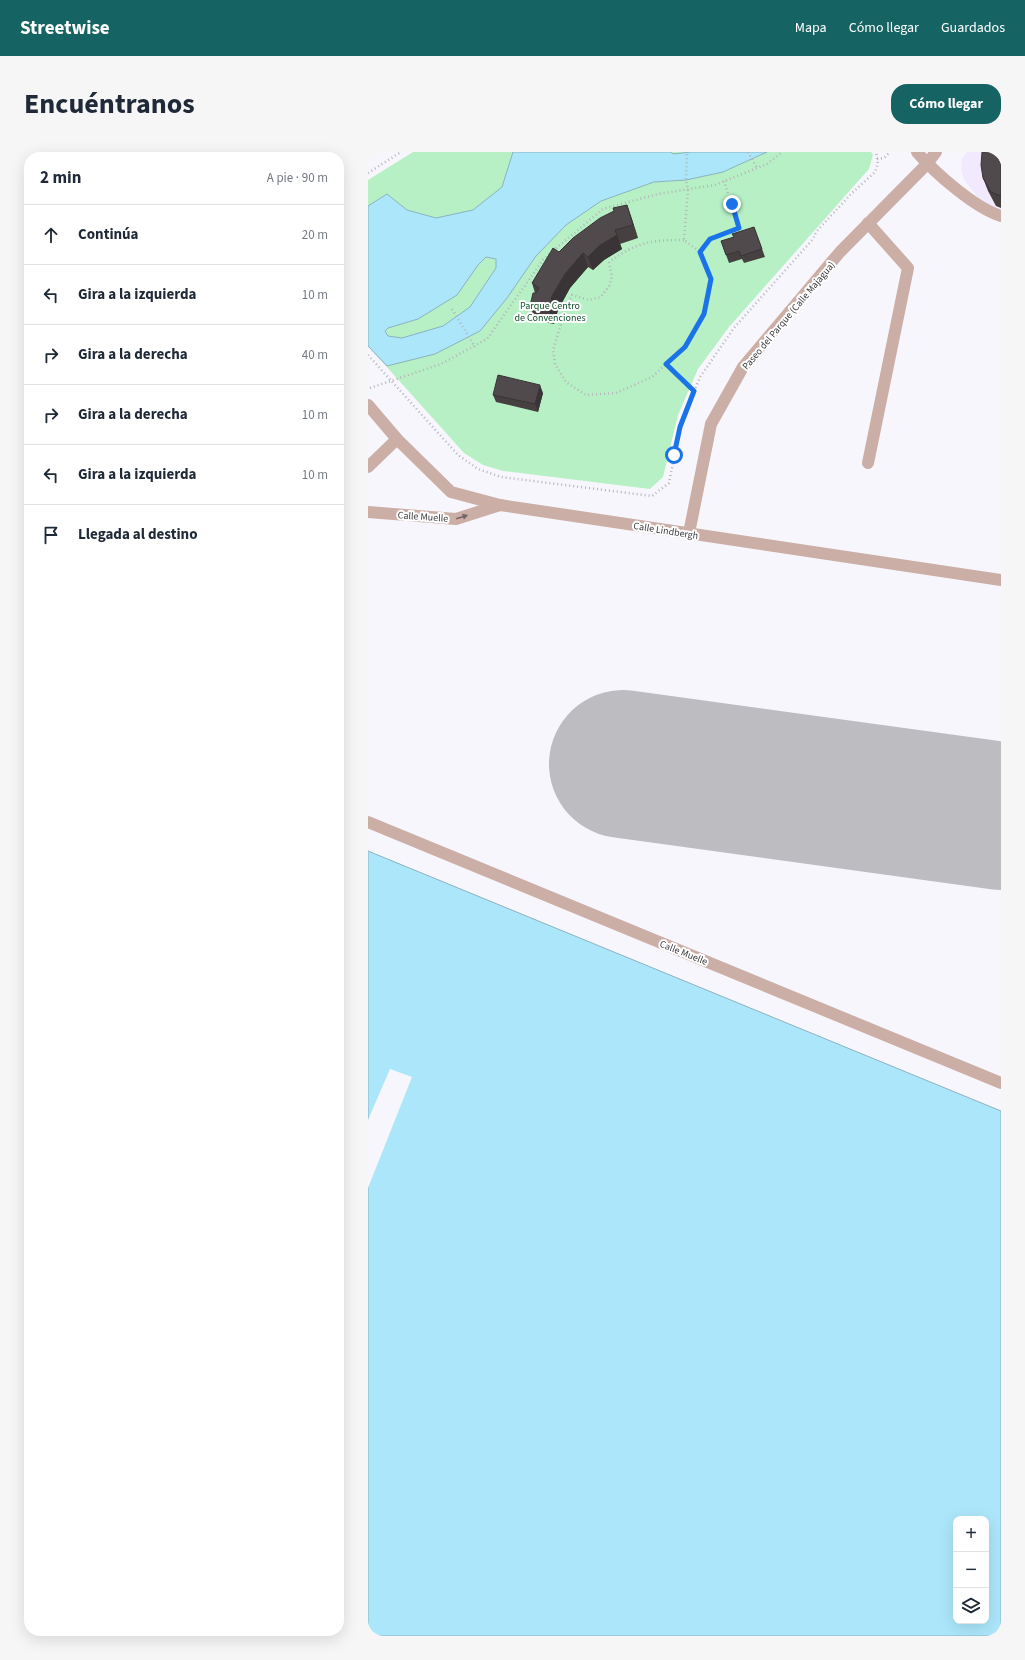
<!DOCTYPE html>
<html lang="es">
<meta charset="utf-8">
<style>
:root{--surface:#fff;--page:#f6f6f7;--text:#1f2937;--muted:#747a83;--line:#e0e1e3;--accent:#156463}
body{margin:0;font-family:"Source Sans 3",sans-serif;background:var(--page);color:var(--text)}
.controls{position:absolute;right:12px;bottom:12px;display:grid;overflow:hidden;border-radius:8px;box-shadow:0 4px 16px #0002}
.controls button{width:36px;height:36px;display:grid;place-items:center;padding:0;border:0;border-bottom:1px solid var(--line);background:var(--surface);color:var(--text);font:20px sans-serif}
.stop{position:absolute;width:12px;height:12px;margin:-9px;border:3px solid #1a73e8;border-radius:50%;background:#fff}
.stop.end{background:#1a73e8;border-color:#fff;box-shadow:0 1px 4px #0008}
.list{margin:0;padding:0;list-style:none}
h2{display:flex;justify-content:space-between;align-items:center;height:52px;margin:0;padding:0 16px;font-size:17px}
h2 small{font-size:13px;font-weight:400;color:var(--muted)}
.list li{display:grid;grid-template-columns:26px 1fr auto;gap:12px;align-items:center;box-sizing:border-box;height:60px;padding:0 16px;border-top:1px solid var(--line)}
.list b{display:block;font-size:15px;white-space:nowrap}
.list em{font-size:13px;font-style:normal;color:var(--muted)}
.icon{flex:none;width:22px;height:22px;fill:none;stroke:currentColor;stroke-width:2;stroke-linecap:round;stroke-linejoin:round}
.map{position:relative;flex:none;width:633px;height:1484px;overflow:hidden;border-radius:16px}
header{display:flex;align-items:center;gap:24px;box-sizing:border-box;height:56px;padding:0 20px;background:var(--accent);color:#fff}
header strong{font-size:19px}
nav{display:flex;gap:22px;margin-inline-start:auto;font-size:14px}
.intro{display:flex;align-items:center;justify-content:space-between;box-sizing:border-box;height:96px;padding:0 24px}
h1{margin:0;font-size:28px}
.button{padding:10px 18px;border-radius:16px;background:var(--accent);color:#fff;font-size:14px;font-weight:700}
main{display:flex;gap:24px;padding:0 24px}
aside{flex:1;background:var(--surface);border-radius:16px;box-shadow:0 4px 16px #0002}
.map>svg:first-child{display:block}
</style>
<header>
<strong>Streetwise</strong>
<nav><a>Mapa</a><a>Cómo llegar</a><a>Guardados</a></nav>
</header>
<div class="intro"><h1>Encuéntranos</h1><a class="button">Cómo llegar</a></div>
<main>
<aside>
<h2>2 min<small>A pie · 90 m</small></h2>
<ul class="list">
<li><svg class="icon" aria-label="ahead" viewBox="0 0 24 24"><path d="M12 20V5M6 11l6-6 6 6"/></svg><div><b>Continúa</b></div><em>20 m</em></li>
<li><svg class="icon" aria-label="left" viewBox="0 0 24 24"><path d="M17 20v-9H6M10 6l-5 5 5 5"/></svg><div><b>Gira a la izquierda</b></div><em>10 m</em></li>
<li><svg class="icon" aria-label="right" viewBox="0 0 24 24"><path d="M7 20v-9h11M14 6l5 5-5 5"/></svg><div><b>Gira a la derecha</b></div><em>40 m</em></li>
<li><svg class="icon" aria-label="right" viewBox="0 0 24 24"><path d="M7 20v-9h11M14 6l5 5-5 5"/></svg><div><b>Gira a la derecha</b></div><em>10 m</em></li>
<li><svg class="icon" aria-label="left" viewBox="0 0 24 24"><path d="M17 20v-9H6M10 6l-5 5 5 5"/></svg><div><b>Gira a la izquierda</b></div><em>10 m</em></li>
<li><svg class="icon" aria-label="arrive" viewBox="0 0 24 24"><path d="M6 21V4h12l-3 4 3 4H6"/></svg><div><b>Llegada al destino</b></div></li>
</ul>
</aside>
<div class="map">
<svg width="633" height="1484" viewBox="0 0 633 1484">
<rect width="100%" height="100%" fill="#f7f6fd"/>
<polygon fill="#f1e9fe" points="599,0 633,0 633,60 628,59 609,44 596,28 593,17 594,6"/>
<polygon fill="#b7f0c5" points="45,0 503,0 505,3 501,17 361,175 330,217 310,263 295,325 282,337 135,319 115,313 96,301 0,194 0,28"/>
<g fill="#ace6fb" stroke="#8ab2c1" fill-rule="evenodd">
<path d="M145,0H303L305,2L323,0H399L355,20L318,28L286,30L233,49L198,73L168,104L139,146L112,179L67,202L19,214L0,194V54L19,42L39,58L68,66L105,58L134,35ZM118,105L128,107V116L102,155L75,174L34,186L20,184L17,179L20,176L50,167L89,143L110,113Z"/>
<path d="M0,699L633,959V1484H0ZM588,1367H618V1469H588Z"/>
</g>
<polygon fill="#f7f6fd" points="22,917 44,925 0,1036 0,968"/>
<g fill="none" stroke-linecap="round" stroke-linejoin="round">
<polyline stroke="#bcbcc1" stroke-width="148" points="255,612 633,664"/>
<g stroke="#b5b4ba" stroke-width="2.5" stroke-dasharray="1 3" stroke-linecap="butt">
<polyline points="380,0 389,16"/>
<polyline points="509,7 516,6 522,0"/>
<polyline points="0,21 33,0"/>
<path d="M316,88C283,88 269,90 241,110L244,125L241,134L233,145L221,148L204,143L198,156L185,198L187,212L198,230L218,243L248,241L284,225L317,195L336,162L343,127L332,100L316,88L320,38L318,28L319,0"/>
<polyline points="185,99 235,57 290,42 347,33 399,12 414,0"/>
<polyline points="332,100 342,87 371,76 356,29"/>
<polyline points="84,157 107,195"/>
<polyline points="0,203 90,303 110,317 133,325 284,344 301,331 312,275 332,225 366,176 445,87 448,80 483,42 507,20 510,12 508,0"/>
<polyline points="298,212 306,222 326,239"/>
<polyline points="2,236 73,212 119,187 175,108 181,102"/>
</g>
<g stroke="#cbaea5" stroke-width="12">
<path d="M549,0C567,21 607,56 633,64"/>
<polyline points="0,253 29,287 83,340 132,353 633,428"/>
<polyline points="500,311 540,116 500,71"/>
<polyline points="0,315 29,287"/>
<polyline points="0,360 88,367 132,353"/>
<polyline points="321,381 343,272 375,215 472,100 559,12 568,0"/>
<polyline points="0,670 633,931"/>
</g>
</g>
<g fill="#464041">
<polygon points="633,0 633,56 628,54 620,39 615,26"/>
<polygon points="259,53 270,86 252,92 254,97 236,108 225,118 220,115 202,136 190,158 186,172 167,168 162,154 167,141 164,131 191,100"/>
<polygon points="386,75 397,105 376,111 374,107 361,111 353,89 366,85"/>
<polygon points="175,241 170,260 128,250 125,243"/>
</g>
<g fill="#393435">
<polygon points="259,53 264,67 270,86 265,73"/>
<polygon points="249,83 254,97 236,108 225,118 220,105 231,94"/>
<polygon points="215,101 220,115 202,136 190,158 186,172 181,159 184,144 197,122"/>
<polygon points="172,233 175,241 170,260 167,252"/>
</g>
<g fill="#514a4c" stroke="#393435">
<polygon points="614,0 633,0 633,44 623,40 615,26 613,13"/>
<polygon points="259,53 265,73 247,78 249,83 231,94 220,105 215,101 197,122 184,144 181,159 162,154 165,141 168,141 171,136 164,131 185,96 191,100 205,86 232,66 246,59 245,56"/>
<polygon points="386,75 394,97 373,104 371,99 358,103 353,89 366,85 364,82"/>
<polygon points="130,223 172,233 167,252 125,243"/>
</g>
<defs><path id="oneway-solid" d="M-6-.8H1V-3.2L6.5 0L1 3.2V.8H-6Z"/></defs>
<use fill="#736765" href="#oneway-solid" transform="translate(94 365) rotate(-17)"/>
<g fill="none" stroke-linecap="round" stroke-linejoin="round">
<polyline stroke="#1a73e8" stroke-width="5" points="306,303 312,275 326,239 298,212 317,195 336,162 343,127 332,100 342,87 371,76 364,52"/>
</g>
<g text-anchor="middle" stroke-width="4" stroke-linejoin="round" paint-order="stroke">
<g font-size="10" fill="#0e4f29" stroke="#fff">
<text x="182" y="157">Parque Centro<tspan x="182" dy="12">de Convenciones</tspan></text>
</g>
<g font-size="10" fill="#39383b" stroke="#fff">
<text transform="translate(420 163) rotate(-50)" y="4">Paseo del Parque (Calle Majagua)</text>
<text transform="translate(55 364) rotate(4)" y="4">Calle Muelle</text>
<text transform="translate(298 378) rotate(9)" y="4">Calle Lindbergh</text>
<text transform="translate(316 800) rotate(22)" y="4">Calle Muelle</text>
</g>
</g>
</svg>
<div class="controls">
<button>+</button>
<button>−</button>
<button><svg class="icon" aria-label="layers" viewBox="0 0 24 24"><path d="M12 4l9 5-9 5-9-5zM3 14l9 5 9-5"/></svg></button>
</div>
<div class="stop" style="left:306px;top:303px"></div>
<div class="stop end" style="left:364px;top:52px"></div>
</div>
</main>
